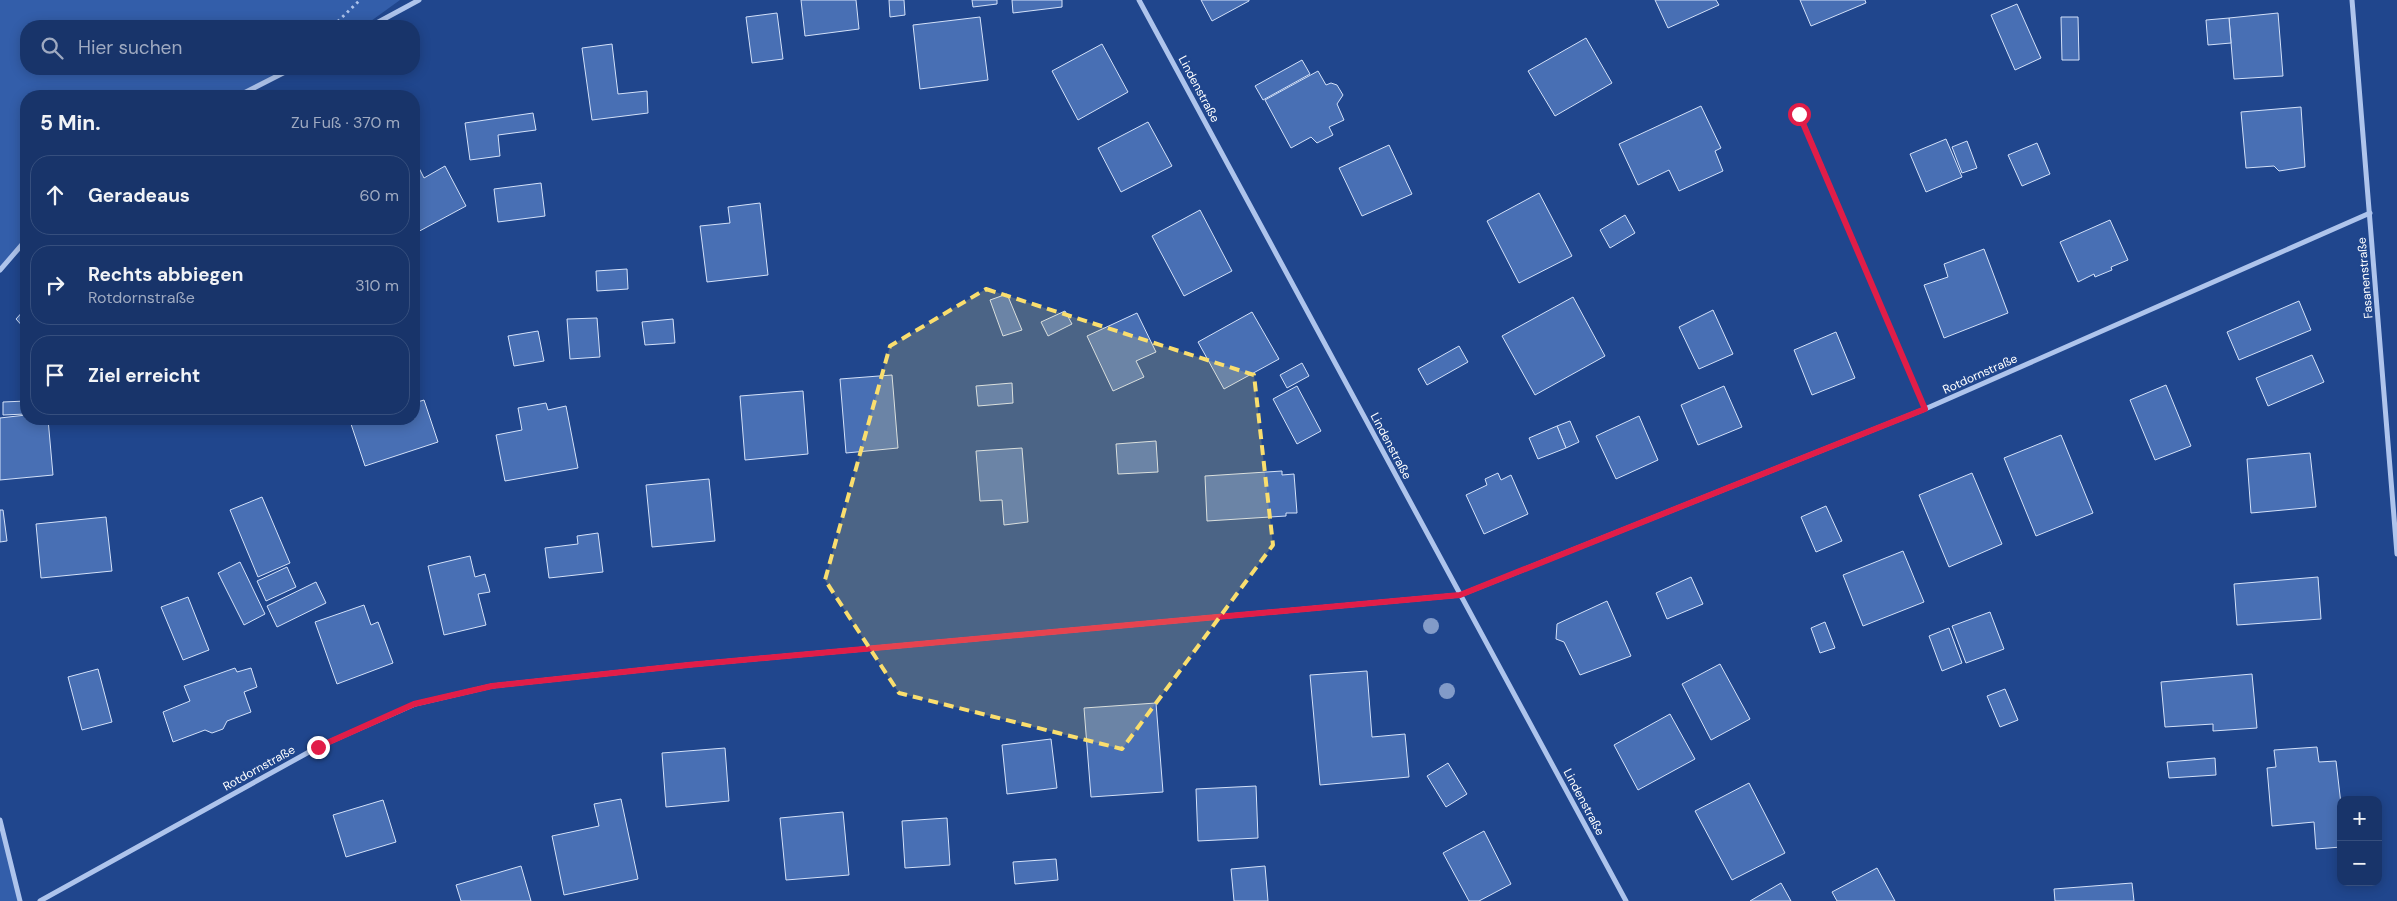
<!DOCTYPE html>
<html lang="de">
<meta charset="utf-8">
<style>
:root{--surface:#18346a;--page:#213c70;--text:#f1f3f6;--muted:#9faac1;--line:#364f7e}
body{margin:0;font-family:"DM Sans",sans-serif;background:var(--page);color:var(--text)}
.controls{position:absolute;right:15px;bottom:15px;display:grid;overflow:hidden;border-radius:10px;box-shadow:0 2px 12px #0003}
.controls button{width:45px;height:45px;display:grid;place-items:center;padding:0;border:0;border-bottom:1px solid var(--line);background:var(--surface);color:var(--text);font:25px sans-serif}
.stop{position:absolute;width:15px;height:15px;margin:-11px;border:4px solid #e11d48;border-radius:50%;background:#fff}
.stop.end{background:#e11d48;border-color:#fff;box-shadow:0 1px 5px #0008}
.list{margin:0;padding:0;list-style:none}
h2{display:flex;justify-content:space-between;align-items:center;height:65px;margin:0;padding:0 20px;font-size:21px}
h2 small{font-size:16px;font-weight:400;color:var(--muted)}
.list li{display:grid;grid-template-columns:32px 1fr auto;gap:15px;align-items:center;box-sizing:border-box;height:80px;margin:0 10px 10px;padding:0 10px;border:1px solid var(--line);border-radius:20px}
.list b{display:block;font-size:19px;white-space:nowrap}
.list p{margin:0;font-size:16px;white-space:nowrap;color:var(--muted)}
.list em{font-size:16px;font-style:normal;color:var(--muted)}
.icon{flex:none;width:28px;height:28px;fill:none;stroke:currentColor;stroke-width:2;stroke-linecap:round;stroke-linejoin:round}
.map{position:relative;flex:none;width:2397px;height:901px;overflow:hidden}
.search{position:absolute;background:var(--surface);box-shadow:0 2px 12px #0003;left:20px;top:20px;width:400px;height:55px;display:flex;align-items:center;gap:12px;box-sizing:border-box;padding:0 18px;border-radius:20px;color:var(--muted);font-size:19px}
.panel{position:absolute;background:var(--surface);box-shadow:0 2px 12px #0003;left:20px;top:90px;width:400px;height:335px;border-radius:20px}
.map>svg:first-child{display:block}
</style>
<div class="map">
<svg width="2397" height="901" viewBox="0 0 2397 901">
<rect width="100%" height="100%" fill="#20468d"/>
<g fill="#335eaa">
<polygon points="0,0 400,0 364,26 26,26 26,69 291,69 238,96 26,96 26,240 0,270"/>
<polygon points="0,820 20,901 0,901"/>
</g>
<g fill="#486fb4" stroke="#d3e1f9">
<polygon points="801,0 856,0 859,29 805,36"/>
<polygon points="889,0 904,0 905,15 890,17"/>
<polygon points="972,0 997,0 997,4 973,7"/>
<polygon points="1012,0 1062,0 1062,7 1013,13"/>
<polygon points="1201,0 1249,0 1249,1 1212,21"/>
<polygon points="1655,0 1716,0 1719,5 1668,28"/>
<polygon points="1800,0 1865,0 1866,3 1811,26"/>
<polygon points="2017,4 2041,58 2015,70 1991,15"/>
<polygon points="777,13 783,59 752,63 746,17"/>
<polygon points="2278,13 2283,76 2234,79 2229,18"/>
<polygon points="980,17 988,80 920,89 913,25"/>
<polygon points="2061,17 2078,17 2079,60 2062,60"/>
<polygon points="2229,18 2231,43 2208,45 2206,20"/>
<polygon points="1586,38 1612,83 1555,116 1528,71"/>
<polygon points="612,44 618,94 647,91 648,113 592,120 582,48"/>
<polygon points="1102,44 1128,92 1078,120 1052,71"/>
<polygon points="1302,60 1310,74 1263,100 1255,86"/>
<polygon points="1318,71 1326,85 1331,83 1337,85 1343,95 1337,104 1344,120 1329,127 1333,135 1317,143 1311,137 1291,148 1265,100"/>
<polygon points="1701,106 1721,148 1715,151 1723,171 1679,191 1669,170 1638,185 1619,144"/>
<polygon points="2301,107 2305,167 2279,171 2274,166 2246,168 2241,112"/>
<polygon points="533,113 536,130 498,135 500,156 470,160 465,123"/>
<polygon points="1148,122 1172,166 1121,192 1098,148"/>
<polygon points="1946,139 1962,177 1926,192 1910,154"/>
<polygon points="1967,141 1977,168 1962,173 1952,147"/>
<polygon points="2037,143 2050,174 2022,186 2008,155"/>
<polygon points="1389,145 1412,194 1362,216 1339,168"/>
<polygon points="415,160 424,178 445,166 466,206 414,234"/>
<polygon points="541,183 545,216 498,222 494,189"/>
<polygon points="1539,193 1572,256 1519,283 1487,221"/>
<polygon points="760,203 768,275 707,282 700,226 730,223 728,207"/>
<polygon points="1200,210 1232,271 1184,296 1152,236"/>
<polygon points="1625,215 1635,233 1610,248 1600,230"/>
<polygon points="2110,220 2128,260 2111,267 2112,270 2095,277 2094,274 2078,282 2060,242"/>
<polygon points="1984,249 2008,313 1944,338 1924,285 1948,277 1944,264"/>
<polygon points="627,269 628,289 597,291 596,271"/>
<polygon points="1007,294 1022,330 1003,336 990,300"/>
<polygon points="1573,297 1605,356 1535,395 1502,336"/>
<polygon points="2299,301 2311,330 2239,360 2227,332"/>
<polygon points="26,308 26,330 16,319"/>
<polygon points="1713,310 1733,354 1699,369 1679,327"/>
<polygon points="1065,311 1072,324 1048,336 1041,322"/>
<polygon points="1252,312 1279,359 1224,389 1198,342"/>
<polygon points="1137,313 1156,352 1136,361 1144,377 1113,391 1087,336"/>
<polygon points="597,318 600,357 570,359 567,319"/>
<polygon points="673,319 675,343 645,345 642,322"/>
<polygon points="538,331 544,361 514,366 508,336"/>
<polygon points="1836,332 1855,378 1812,395 1794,350"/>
<polygon points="1459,346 1468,362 1427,385 1418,369"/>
<polygon points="2312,355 2324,382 2268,406 2256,378"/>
<polygon points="1302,363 1309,376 1287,388 1280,375"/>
<polygon points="892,375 898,448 846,453 840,379"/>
<polygon points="1012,383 1013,403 978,406 976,386"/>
<polygon points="2166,385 2191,446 2155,460 2130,400"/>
<polygon points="1297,386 1321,431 1297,444 1273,399"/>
<polygon points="1724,386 1742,427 1698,445 1681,405"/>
<polygon points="803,391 808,454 745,460 740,396"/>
<polygon points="424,400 438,442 365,466 351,424 366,419 414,419 414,403"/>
<polygon points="26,401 26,414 3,415 3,402"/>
<polygon points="546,403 548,410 566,406 578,468 505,481 496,435 522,430 518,408"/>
<polygon points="26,415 26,419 48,419 53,475 0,480 0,418"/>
<polygon points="1639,416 1658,460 1616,479 1596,436"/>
<polygon points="1570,421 1579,442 1566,448 1557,426"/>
<polygon points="1557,426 1566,448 1538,459 1529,438"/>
<polygon points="2061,435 2093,513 2036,536 2004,458"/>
<polygon points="1156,441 1158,472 1118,474 1116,444"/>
<polygon points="1022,448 1028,522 1004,525 1002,500 980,501 976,451"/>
<polygon points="2310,453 2316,507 2251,513 2247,459"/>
<polygon points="1282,471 1282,475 1294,474 1297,513 1286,513 1286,516 1207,521 1205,476"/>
<polygon points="1498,473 1501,480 1511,475 1528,514 1484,534 1466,495 1487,485 1485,479"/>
<polygon points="1972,473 2002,544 1949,567 1919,495"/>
<polygon points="709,479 715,541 652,547 646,485"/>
<polygon points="262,497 290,563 258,577 230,510"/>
<polygon points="1826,506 1842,541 1816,552 1801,517"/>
<polygon points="0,510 3,510 7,541 0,542"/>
<polygon points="106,517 112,571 41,578 36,524"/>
<polygon points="598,533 603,572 549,578 545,548 578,544 577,536"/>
<polygon points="1903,551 1924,602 1863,626 1843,575"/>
<polygon points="470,556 475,577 485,574 490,592 478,594 486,625 444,635 428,566"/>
<polygon points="240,562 265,614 244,625 218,573"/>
<polygon points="287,567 296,587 266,601 257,581"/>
<polygon points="1691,577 1703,604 1667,619 1656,593"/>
<polygon points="2318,577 2321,619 2237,625 2234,584"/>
<polygon points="316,582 326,603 277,627 267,606"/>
<polygon points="188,597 209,650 183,660 161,607"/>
<polygon points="1607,601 1631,656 1580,675 1564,642 1556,639 1557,624"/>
<polygon points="364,605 371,625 378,622 393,663 337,684 315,622"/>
<polygon points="1990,612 2004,649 1966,663 1952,626"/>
<polygon points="1825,622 1835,648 1820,653 1811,628"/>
<polygon points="1949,628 1962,663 1942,671 1929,636"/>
<polygon points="1720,664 1750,719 1711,740 1682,684"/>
<polygon points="235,668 237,672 251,668 257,687 244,692 251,712 227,721 223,729 212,733 205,730 173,742 163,712 190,701 184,686"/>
<polygon points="98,669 112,722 82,730 68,677"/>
<polygon points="1367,671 1372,737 1405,734 1409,777 1320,785 1310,675"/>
<polygon points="2252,674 2257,728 2213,731 2213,724 2165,727 2161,682"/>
<polygon points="2005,689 2018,720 2000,727 1987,696"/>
<polygon points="1156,703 1163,792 1091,797 1084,708"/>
<polygon points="1670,714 1695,759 1638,790 1614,745"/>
<polygon points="1051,739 1057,788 1007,794 1002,745"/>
<polygon points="2317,747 2319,762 2336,761 2341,804 2341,847 2316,849 2314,822 2272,826 2267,768 2276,767 2274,750"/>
<polygon points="725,748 729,801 666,807 662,753"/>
<polygon points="2215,758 2216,775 2169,778 2167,762"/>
<polygon points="1448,763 1467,794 1446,807 1427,776"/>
<polygon points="1749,783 1785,853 1732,880 1695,811"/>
<polygon points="1256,786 1258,838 1198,841 1196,789"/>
<polygon points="621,799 638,879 564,895 552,836 599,826 594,804"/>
<polygon points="383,800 396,842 346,857 333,815"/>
<polygon points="843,812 849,875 786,880 780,818"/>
<polygon points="947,818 950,865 905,868 902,821"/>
<polygon points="1484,831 1511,884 1479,901 1469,901 1443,853"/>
<polygon points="1056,859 1058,880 1015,884 1013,862"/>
<polygon points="521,866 531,901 461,901 456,885"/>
<polygon points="1265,866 1268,901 1234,901 1231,869"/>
<polygon points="1877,868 1895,901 1837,901 1832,892"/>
<polygon points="1781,883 1791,901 1750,901"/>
<polygon points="2132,883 2134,901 2055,901 2054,889"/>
</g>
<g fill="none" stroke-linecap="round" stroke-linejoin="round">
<polyline stroke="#aec4ec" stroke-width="3" stroke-dasharray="2.5 4" stroke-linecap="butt" points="333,26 360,0"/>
<polyline stroke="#aec4ec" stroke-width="4" points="1799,113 1925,409"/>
<g stroke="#aec4ec" stroke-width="5">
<polyline points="1139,0 1626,901"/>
<polyline points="2352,0 2397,554"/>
<polyline points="371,26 419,0"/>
<polyline points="238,96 291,69"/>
<polyline points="0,270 26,240"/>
<polyline points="0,820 20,901"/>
<polyline points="40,901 318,747 415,704 492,686 688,665 1460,595 1925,409 2370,213"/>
</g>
</g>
<g fill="#829bc8">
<circle cx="1431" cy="626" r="8"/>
<circle cx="1447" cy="691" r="8"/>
</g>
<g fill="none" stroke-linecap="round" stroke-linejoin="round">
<polyline stroke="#e11d48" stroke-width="6" points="318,747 414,704 492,686 688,665 1460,595 1925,409 1799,114"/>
</g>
<path fill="#fade6e" fill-opacity="0.2" stroke="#fade6e" stroke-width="4" stroke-dasharray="10 6" stroke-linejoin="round" d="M986,289L1254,375L1273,545L1122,749L899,693L825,580L890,346Z"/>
<g text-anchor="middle" stroke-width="4.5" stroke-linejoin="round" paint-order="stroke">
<g font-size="12" fill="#fff" stroke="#20468d">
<text transform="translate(1199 89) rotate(62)" y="4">Lindenstraße</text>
<text transform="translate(2365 278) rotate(-95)" y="4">Fasanenstraße</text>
<text transform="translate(1980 374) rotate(-24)" y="4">Rotdornstraße</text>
<text transform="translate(1391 446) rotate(62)" y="4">Lindenstraße</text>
<text transform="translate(259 768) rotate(-29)" y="4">Rotdornstraße</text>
<text transform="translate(1584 802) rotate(62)" y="4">Lindenstraße</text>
</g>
</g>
</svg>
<div class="controls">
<button>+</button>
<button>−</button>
</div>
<div class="stop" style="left:1799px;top:114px"></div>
<div class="stop end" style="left:318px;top:747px"></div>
<div class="search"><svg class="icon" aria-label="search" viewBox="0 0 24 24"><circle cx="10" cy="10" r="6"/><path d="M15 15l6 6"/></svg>Hier suchen</div>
<section class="panel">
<h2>5 Min.<small>Zu Fuß · 370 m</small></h2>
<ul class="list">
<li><svg class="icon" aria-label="ahead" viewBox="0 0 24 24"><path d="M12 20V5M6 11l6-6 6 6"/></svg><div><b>Geradeaus</b></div><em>60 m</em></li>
<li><svg class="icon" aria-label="right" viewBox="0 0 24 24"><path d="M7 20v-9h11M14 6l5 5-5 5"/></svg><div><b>Rechts abbiegen</b><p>Rotdornstraße</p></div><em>310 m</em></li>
<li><svg class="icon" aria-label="arrive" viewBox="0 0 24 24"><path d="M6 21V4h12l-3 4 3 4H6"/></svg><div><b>Ziel erreicht</b></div></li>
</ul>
</section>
</div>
